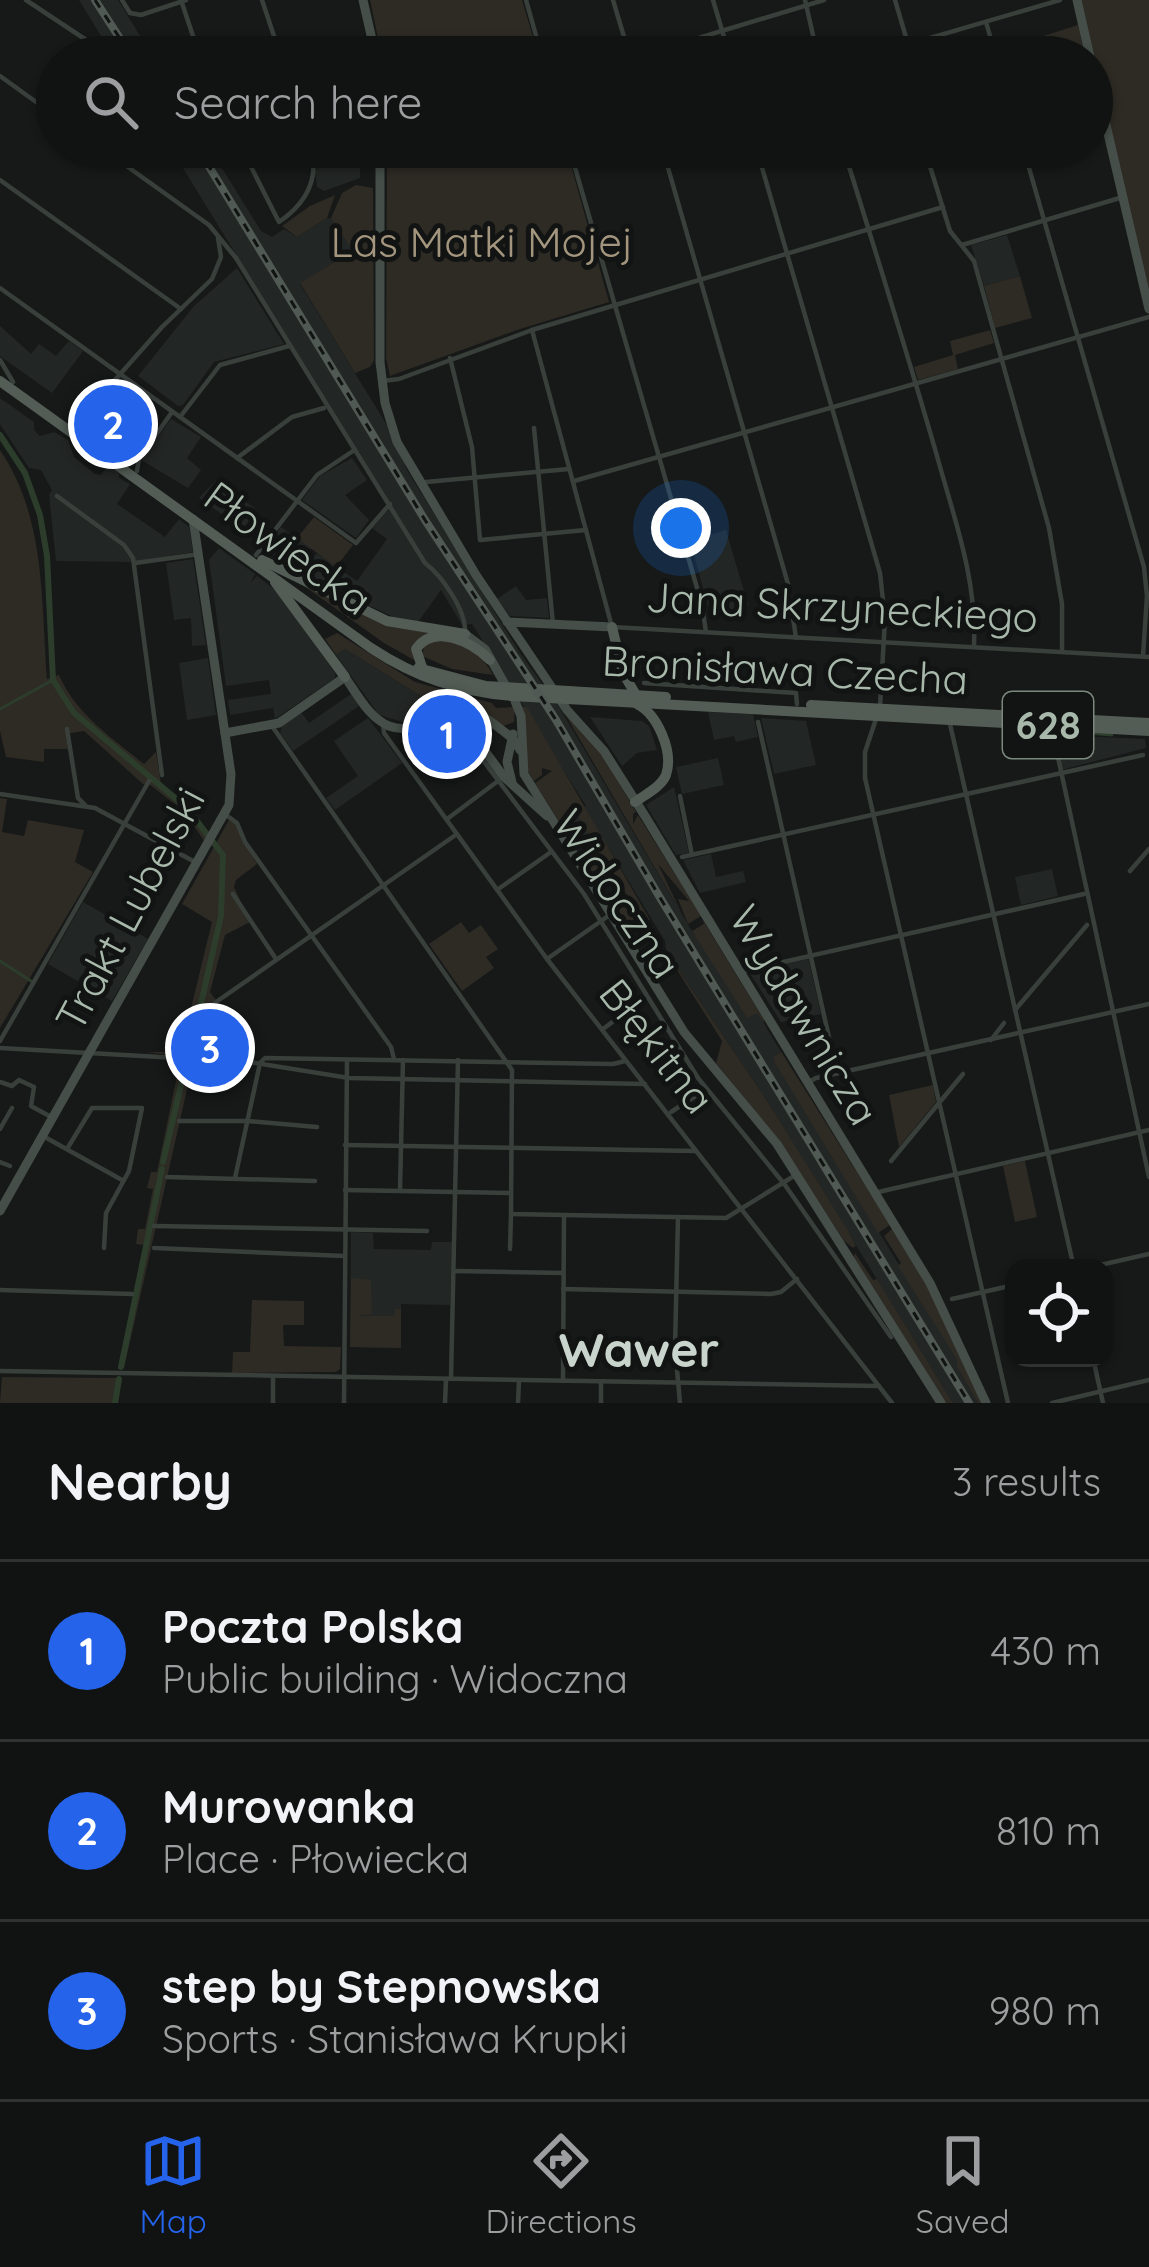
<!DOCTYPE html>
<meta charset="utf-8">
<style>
:root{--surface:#101312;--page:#191c1b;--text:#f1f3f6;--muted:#9c9e9f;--line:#303232;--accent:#2563eb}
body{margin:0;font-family:Quicksand,sans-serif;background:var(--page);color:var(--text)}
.controls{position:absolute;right:36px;bottom:36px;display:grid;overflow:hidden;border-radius:24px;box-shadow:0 3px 9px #0004}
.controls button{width:108px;height:108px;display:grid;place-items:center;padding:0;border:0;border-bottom:3px solid var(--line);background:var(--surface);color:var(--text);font:60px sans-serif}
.you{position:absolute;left:681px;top:528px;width:42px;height:42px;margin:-30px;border:9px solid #fff;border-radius:50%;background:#1a73e8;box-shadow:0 0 0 18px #1a73e833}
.badge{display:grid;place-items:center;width:78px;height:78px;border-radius:50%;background:var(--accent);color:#fff;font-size:39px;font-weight:700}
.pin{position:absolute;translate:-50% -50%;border:6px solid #fff;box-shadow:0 3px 12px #0006}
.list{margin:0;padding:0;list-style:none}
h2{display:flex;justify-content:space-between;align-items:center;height:156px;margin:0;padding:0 48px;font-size:51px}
h2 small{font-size:39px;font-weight:400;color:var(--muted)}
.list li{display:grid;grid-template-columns:78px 1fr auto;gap:36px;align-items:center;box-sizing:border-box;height:180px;padding:0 48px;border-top:3px solid var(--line)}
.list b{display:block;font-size:45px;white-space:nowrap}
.list p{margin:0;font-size:39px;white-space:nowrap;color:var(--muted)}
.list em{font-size:39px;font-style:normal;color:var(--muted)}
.icon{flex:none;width:66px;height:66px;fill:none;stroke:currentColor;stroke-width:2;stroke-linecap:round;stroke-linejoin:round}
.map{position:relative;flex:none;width:1149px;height:1403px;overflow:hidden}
.search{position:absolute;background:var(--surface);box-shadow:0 3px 9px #0004;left:36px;right:36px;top:36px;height:132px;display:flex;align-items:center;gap:30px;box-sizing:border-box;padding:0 42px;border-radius:66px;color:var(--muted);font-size:45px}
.sheet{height:696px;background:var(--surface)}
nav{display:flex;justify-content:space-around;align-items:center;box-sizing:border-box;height:168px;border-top:3px solid var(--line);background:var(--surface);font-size:33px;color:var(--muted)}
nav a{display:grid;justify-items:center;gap:6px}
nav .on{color:var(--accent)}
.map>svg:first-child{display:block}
</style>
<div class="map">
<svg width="1149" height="1403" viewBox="0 0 1149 1403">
<rect width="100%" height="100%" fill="#161918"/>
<g fill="#222624">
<polygon points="79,0 118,0 153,57 114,57"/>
<polygon points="170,147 209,147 261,231 272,237 284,229 297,237 327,218 334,219 354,251 300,284 390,430 407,470 520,653 559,707 692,931 757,1012 781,1052 773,1057 776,1064 958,1361 957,1367 978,1403 953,1403 766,1099 666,951 665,941 606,844 582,858 560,823 586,806 472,624 462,625 441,590 418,622 400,620 301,574 317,553 357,581 387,539 372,528 391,507"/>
<polygon points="339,147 377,147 377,163 360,163 360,178 324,191 317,187 315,171 322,164 321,153"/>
<polygon points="1007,235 1020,276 984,286 971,245"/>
<polygon points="237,268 284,344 214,362 183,405 178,406 138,376 194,306"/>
<polygon points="0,326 31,354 39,344 56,356 69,341 83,351 52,393 0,356"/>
<polygon points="121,381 145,396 114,439 87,421"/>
<polygon points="0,398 34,422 34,430 40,436 54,432 68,440 74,457 95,474 101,475 108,466 119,473 119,478 130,484 117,504 165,537 179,519 189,527 193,552 131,562 56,561 49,495 52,490 41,470 29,468 0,424"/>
<polygon points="171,419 201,437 187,458 201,470 188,488 141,460"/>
<polygon points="352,458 367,480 345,495 369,520 356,538 302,500 320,476"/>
<polygon points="216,480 257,510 243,529 199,498"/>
<polygon points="281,527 311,548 301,560 298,572 264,549"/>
<polygon points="726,530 748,605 711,616 690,541"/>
<polygon points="219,548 255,574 251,582 257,576 278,592 335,673 335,678 275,719 273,708 230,715 228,700 271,694 269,680 226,686 209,560"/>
<polygon points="193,559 206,645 192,646 191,618 174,620 166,563"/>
<polygon points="516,586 526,600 547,598 549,618 510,616 497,599"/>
<polygon points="345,649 424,698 435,709 406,723 379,715 336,655"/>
<polygon points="208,658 216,715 187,720 179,663"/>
<polygon points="351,694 359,706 293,751 280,733 282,726 301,712 309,723"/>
<polygon points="708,712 753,714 758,737 736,742 734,736 714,740"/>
<polygon points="590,717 642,721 649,726 657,750 637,753 622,766"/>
<polygon points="368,718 402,763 335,810 326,798 358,776 334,741"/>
<polygon points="761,718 806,721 816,765 774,774"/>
<polygon points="1055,735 1145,739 1146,748 1061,770"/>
<polygon points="718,758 724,785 682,794 676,767"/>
<polygon points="674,787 689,853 676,855 646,805"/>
<polygon points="711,854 716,877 743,871 746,882 700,893 683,860"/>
<polygon points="1052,869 1058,896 1021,905 1015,877"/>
<polygon points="83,902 148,939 112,1001 48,964"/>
<polygon points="808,957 821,1014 781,1022 751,975 752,969"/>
<polygon points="351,1232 373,1233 374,1249 431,1250 432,1242 452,1242 450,1305 401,1304 401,1348 350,1347"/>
</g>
<g fill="#2e2a24">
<polygon points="370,0 522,0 539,57 382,57"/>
<polygon points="1080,0 1149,0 1149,296"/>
<polygon points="1078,25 1085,57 1042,57 1037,38"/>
<polygon points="387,147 566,147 609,302 520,329 390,376 386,358"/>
<polygon points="356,185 373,188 374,360 370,367 355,373 300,283 353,251 331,218 342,193"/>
<polygon points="335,195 327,218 297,237 282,226 310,206"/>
<polygon points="1020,276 1032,318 995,328 984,286"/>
<polygon points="990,330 994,343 955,355 958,369 918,380 914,367 953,355 950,341"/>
<path d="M0,450C46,518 41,600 47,679L59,675C76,714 112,738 144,764L156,752L161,784L195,813L206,836L204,841L185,812L149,784H143L84,731L66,734L68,749H44V762L6,757L0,731Z"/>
<polygon points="314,517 353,545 336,567 297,538"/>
<polygon points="297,581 379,621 455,633 426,635 414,660 384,643"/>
<path d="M337,633L415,682L492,703L496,708L515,707L514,722L501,727C477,703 460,706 428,715L434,709L424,698L345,649L336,655L325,639Z"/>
<path d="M446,641C468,646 483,656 493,675L452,669L422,656L425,642Z"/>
<polygon points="522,707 527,707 650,920 636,929 634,925 624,928 613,910 629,899 610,867 593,876 582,858 597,848 577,814 560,823 535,783 552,771 542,768 542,775 534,781 528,771"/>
<polygon points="562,709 600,751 636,812 633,814 633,824 638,815 701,916 688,924 678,899 689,901 658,864 682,914"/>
<polygon points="0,798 7,799 2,832 24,836 28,820 84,830 75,862 93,872 0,1028"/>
<polygon points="229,820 235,823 257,864 236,880 234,887 250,922 225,935 210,992 216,1000 208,1005 189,1058 147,1052 186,1052 193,1014 190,1012 212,922 182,904"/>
<polygon points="702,919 764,1020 764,1023 757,1013 747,1018 692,931 704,924"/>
<polygon points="461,922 469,933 481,925 498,949 486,957 494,968 462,991 429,944"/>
<polygon points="666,951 766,1099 847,1229 856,1246 853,1248 844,1241 782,1144 716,1063 722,1041 677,970 668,964 671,960 667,953 661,954"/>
<polygon points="765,1026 890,1225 878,1233 775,1063 773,1057 781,1052"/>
<polygon points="174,1062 193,1063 124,1368 118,1369 144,1245 136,1244 138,1229 145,1229 153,1189 147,1188 151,1172 157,1172 178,1071"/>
<polygon points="933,1085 936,1102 899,1147 889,1095"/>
<polygon points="1025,1161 1037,1217 1015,1222 1003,1166"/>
<polygon points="892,1229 926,1284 982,1403 978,1403 957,1367 957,1360 898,1266 901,1263 884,1236"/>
<polygon points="855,1253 873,1280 877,1279 953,1403 944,1403 852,1260"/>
<polygon points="351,1278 371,1280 372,1314 357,1316 394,1316 395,1309 401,1309 401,1348 350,1347"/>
<polygon points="252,1300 304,1301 304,1325 283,1325 284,1346 341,1347 340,1369 336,1372 232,1373 233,1352 250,1352"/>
<polygon points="2,1377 112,1378 122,1378 118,1403 0,1403"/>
</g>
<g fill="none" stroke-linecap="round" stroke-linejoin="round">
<g stroke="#2c3d2c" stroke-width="3">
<polyline points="0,709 53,680"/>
<polyline points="1061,732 1083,733"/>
<polyline points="1088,733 1112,735"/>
<polyline points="0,961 31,981"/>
</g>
<g stroke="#2c3d2c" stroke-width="6">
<polyline points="0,435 25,473 40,515 47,556 53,680 74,713 187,808 223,855 221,916 189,1056"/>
<polyline points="163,1162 186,1064"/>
<polyline points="121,1367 162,1169"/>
<polyline points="115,1403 119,1379"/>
</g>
<g stroke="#39403c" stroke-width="4.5">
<polyline points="26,0 112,57"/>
<polyline points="122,0 130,13 141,15 186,0"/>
<polyline points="181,0 200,57"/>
<polyline points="262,0 281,57"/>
<polyline points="526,0 542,57"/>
<polyline points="613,0 630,57"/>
<polyline points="713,0 730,57"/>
<polyline points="805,0 818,57"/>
<polyline points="895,0 908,44"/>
<polyline points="986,22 996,57"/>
<polyline points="636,57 824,0"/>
<polyline points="865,57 1060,0"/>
<polyline points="0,76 57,117"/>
<path d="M100,147L209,225L236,258L425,563C442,576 466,610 465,632"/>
<path d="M241,147L279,222C305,204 320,180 311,147"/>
<polyline points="569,147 702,605 706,632"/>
<polyline points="662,147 788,584 796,638"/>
<polyline points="756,147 880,573 885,619 880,707"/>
<path d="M843,147C875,250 907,352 937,456C954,518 977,579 974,645"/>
<polyline points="924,147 950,231 974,261 1049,528 1062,604 1062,651"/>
<polyline points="1023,147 1144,567 1147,596 1143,656"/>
<polyline points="132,167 146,147"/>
<polyline points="0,180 181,309"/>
<polyline points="962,245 1123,197"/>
<polyline points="0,288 356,543 390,504"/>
<polyline points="532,330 612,627 1149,657"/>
<polyline points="450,358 472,447 480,540 586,530"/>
<polyline points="0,360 13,382"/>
<polyline points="382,381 399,379 532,330 943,207"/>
<polyline points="180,417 220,365 289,346"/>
<polyline points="74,426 162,327 212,279 221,257 218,238"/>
<polyline points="534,428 553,624"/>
<polyline points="237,458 292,417 324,408"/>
<polyline points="137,471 139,459 172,412"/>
<polyline points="574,481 1149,317"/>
<polyline points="426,482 569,469"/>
<polyline points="57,496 124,545 133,558 162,775"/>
<polyline points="256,555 317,475 353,451"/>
<polyline points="135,563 200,554"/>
<polyline points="644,683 796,693 797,704"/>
<polyline points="876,719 865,752 865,778 1008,1403"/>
<polyline points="454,722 584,894 698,1078 785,1185 891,1337"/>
<polyline points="758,722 837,1073"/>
<polyline points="383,723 384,733 547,959 892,1403"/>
<polyline points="950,724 1074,1268"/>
<polyline points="1051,725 1149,1177"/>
<polyline points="272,726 512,1070 511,1214 726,1218 794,1176"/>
<polyline points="67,729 78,798 85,805"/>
<polyline points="0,794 95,808 195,862"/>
<polyline points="680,796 692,855"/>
<polyline points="226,815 237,823 245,842 391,1047 394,1059"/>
<polyline points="447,819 498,781"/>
<polyline points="682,857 1143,755"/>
<polyline points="1130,871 1149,849"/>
<polyline points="497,890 551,852"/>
<polyline points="233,894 276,959"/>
<polyline points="547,959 611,914"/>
<polyline points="739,972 1084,894"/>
<polyline points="1015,1010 1087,925"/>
<polyline points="603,1029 646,997"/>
<polyline points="991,1040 1004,1023"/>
<polyline points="0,1041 149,781"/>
<polyline points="0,1048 249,1062 349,1078 645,1084"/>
<polyline points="191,1060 206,1009 457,834"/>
<polyline points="0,1082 12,1086 19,1080 34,1087 31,1106 53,1118"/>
<polyline points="807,1083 816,1078 1149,1004"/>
<polyline points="671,1112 706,1089"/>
<polyline points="179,1121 247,1121 317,1127"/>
<polyline points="0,1129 12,1108"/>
<polyline points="43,1136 122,1180"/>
<polyline points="345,1145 696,1151"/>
<polyline points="67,1149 92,1108 142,1108 129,1171 106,1213 104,1248"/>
<polyline points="891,1161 963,1074"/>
<polyline points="0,1162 10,1166"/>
<polyline points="167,1177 315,1181"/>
<polyline points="235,1178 260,1063 265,1058 613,1064 625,1061"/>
<polyline points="345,1190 511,1193"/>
<polyline points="400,1190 403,1060"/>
<polyline points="874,1193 1149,1130"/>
<polyline points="678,1217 675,1347 680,1403"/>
<polyline points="154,1226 427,1231"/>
<polyline points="154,1248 345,1256"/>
<polyline points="510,1249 511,1214"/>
<polyline points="1087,1268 1149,1254"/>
<polyline points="455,1271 563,1273"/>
<polyline points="563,1289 771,1294 781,1292 797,1279"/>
<polyline points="0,1290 132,1294"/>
<polyline points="952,1299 1014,1285"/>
<polyline points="1093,1358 1103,1403"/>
<polyline points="0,1371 879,1386"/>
<polyline points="451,1379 458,1060"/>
<polyline points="563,1381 564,1215"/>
<polyline points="273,1403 273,1376"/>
<polyline points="344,1403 347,1061"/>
<polyline points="445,1403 446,1379"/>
<polyline points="518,1403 519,1380"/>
<polyline points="601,1403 601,1382"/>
<polyline points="1052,1403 1149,1380"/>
</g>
<g stroke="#454e48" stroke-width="9">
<polyline points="363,0 376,57"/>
<polyline points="1077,0 1090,57"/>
<polyline points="1092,65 1149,309"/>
<polyline points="380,147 380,362 385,403 397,442 476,575 567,710 604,751 645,816 930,1283 986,1403"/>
<polyline points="507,622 612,627"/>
<polyline points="465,634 485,649 508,690"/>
<polyline points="515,701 521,716 524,774 684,1032 777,1144 941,1403"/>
<polyline points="440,716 450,716 465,724 504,777 547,816"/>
<path d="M225,733L279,723L345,677C357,694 369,718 389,726C430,741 441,682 494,724C504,732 515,738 520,750"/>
<polyline points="512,782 507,762 513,734"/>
<polyline points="0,1211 229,805 231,774 193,519"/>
</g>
<g stroke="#535d56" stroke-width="10">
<path d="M0,381L371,648C415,677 459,692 512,696L1149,731"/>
<polyline points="262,560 387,621 465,634"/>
<polyline points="275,582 345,677"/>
<polyline points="612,627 623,673 636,695"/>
<polyline points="418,668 486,686 666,697"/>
<path d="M423,670L416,649C434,623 472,642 490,660"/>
<polyline points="811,705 1149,723"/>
<path d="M635,802C646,794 661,787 666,775C674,751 657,714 637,704"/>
</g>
<defs>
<g id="rail">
<polyline points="95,0 132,57"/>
<polyline points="197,147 425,520 556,720 659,896 969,1403"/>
</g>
</defs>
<use href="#rail" stroke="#505953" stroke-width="8"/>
<use href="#rail" stroke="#111413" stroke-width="3" stroke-dasharray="9" stroke-linecap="butt"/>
</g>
<g text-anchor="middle" stroke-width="10" stroke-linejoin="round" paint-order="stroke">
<rect fill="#111413" stroke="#7b887e" stroke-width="3" x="1003" y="692" width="90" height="66" rx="9"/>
<g font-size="39" font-weight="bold" fill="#a8b9ac">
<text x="1048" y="739">628</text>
</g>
<g font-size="42" fill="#a4967e" stroke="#111413">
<text x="482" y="257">Las Matki Mojej</text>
</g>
<g font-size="42" fill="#a8b9ac" stroke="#111413">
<text transform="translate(288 548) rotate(36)" y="15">Płowiecka</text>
<text transform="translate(842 607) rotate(3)" y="15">Jana Skrzyneckiego</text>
<text transform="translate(785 670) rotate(3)" y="15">Bronisława Czecha</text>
<text transform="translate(617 894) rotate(56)" y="15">Widoczna</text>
<text transform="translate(130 909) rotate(-62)" y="15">Trakt Lubelski</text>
<text transform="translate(804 1015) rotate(59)" y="15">Wydawnicza</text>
<text transform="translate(657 1046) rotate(52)" y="15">Błękitna</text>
</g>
<g font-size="48" font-weight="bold" fill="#c9d5cc" stroke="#111413">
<text x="639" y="1367">Wawer</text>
</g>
</g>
</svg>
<div class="controls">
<button><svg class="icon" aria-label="locate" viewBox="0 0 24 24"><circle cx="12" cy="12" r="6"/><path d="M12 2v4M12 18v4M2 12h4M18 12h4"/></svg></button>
</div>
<div class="you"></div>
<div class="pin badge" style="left:447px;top:734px">1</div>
<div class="pin badge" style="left:113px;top:424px">2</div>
<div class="pin badge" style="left:210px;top:1048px">3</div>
<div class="search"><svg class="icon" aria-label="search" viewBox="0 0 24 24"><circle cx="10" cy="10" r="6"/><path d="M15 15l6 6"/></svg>Search here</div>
</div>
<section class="sheet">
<h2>Nearby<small>3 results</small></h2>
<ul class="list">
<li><span class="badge">1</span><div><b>Poczta Polska</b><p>Public building · Widoczna</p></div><em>430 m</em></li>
<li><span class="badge">2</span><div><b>Murowanka</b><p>Place · Płowiecka</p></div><em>810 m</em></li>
<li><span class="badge">3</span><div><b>step by Stepnowska</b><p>Sports · Stanisława Krupki</p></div><em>980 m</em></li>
</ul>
</section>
<nav>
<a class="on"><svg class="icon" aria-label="map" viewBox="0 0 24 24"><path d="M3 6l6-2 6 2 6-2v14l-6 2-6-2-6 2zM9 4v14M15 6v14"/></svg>Map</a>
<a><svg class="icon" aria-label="directions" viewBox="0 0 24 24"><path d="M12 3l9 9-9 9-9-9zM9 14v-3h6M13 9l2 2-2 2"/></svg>Directions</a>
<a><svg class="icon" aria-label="saved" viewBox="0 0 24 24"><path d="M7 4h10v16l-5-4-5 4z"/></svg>Saved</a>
</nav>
